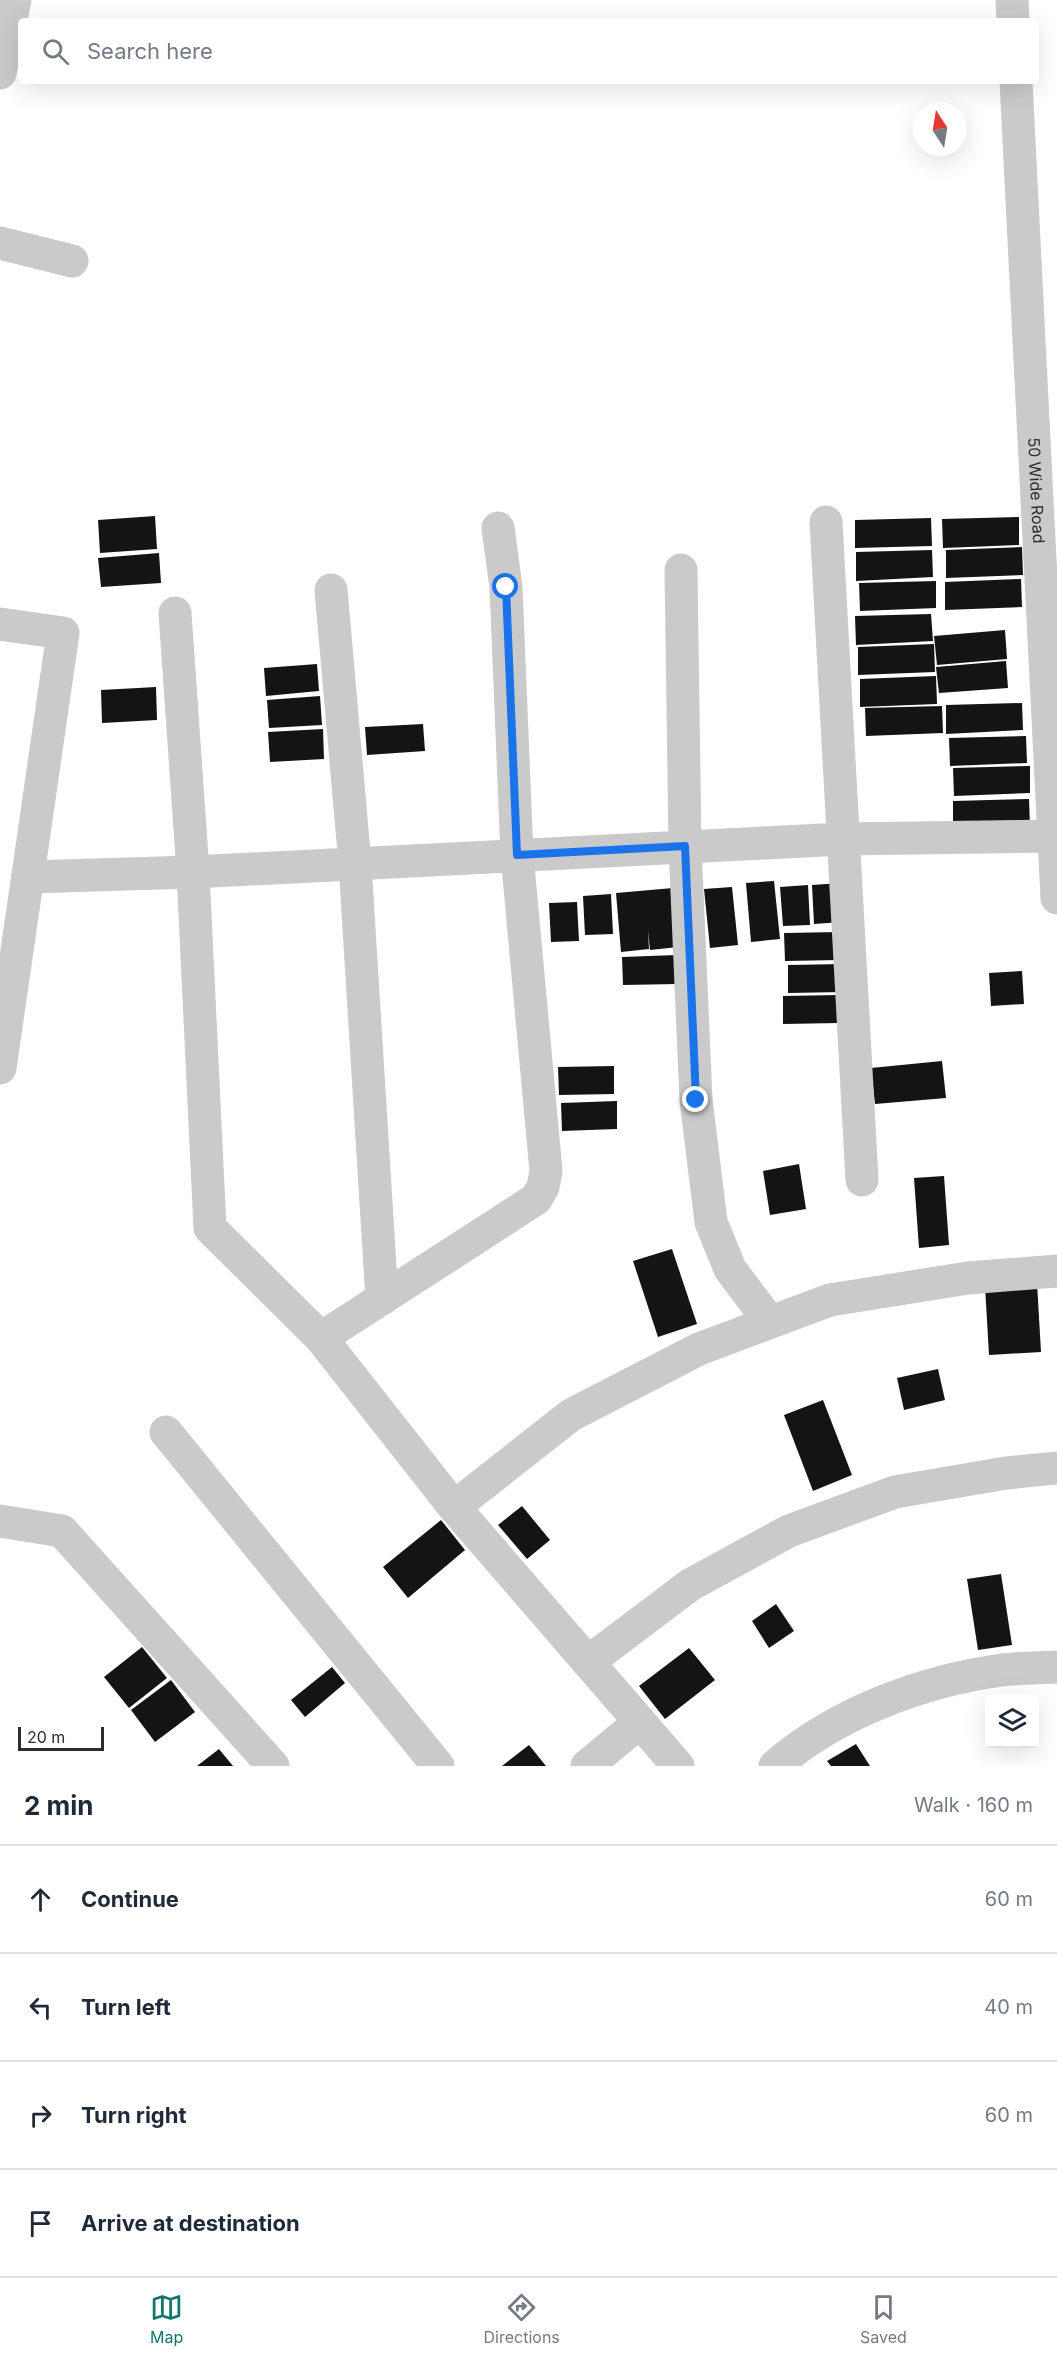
<!DOCTYPE html>
<meta charset="utf-8">
<style>
:root{--surface:#fff;--page:#f2f2f3;--text:#1f2937;--muted:#747a83;--line:#e0e1e3;--accent:#0f766e}
body{margin:0;font-family:Inter,sans-serif;background:var(--page);color:var(--text)}
.controls{position:absolute;right:18px;bottom:18px;display:grid;overflow:hidden;border-radius:6px;box-shadow:0 6px 24px #0002}
.controls button{width:54px;height:54px;display:grid;place-items:center;padding:0;border:0;border-bottom:2px solid var(--line);background:var(--surface);color:var(--text);font:30px sans-serif}
.compass{position:absolute;left:913px;top:102px;width:54px;height:54px;border-radius:50%;background:var(--surface);box-shadow:0 6px 24px #0002;rotate:348deg}
.scale{position:absolute;left:18px;bottom:15px;width:86px;box-sizing:border-box;padding-left:6px;border:3px solid #2d2d2d;border-top:0;font-size:16px;line-height:21px;white-space:nowrap;color:#2d2d2d;-webkit-text-stroke:4px #fff;paint-order:stroke}
.stop{position:absolute;width:18px;height:18px;margin:-14px;border:4px solid #1a73e8;border-radius:50%;background:#fff}
.stop.end{background:#1a73e8;border-color:#fff;box-shadow:0 2px 6px #0008}
.list{margin:0;padding:0;list-style:none}
h2{display:flex;justify-content:space-between;align-items:center;height:78px;margin:0;padding:0 24px;font-size:26px}
h2 small{font-size:20px;font-weight:400;color:var(--muted)}
.list li{display:grid;grid-template-columns:39px 1fr auto;gap:18px;align-items:center;box-sizing:border-box;height:108px;padding:0 24px;border-top:2px solid var(--line)}
.list b{display:block;font-size:22px;white-space:nowrap}
.list em{font-size:20px;font-style:normal;color:var(--muted)}
.icon{flex:none;width:33px;height:33px;fill:none;stroke:currentColor;stroke-width:2;stroke-linecap:round;stroke-linejoin:round}
.map{position:relative;flex:none;width:1057px;height:1766px;overflow:hidden}
.search{position:absolute;background:var(--surface);box-shadow:0 6px 24px #0002;left:18px;right:18px;top:18px;height:66px;display:flex;align-items:center;gap:15px;box-sizing:border-box;padding:0 21px;border-radius:6px;color:var(--muted);font-size:22px}
.sheet{height:510px;background:var(--surface)}
nav{display:flex;justify-content:space-around;align-items:center;box-sizing:border-box;height:84px;border-top:2px solid var(--line);background:var(--surface);font-size:16px;color:var(--muted)}
nav a{display:grid;justify-items:center;gap:3px}
nav .on{color:var(--accent)}
.map>svg:first-child{display:block}
</style>
<div class="map">
<svg width="1057" height="1766" viewBox="0 0 1057 1766">
<rect width="100%" height="100%" fill="#fff"/>
<g fill="#141414">
<polygon points="155,516 157,549 100,553 98,520"/>
<polygon points="1019,517 1019,545 943,548 942,519"/>
<polygon points="931,518 932,546 855,548 855,520"/>
<polygon points="1022,547 1023,575 946,578 946,550"/>
<polygon points="932,550 933,577 856,581 856,552"/>
<polygon points="159,553 161,583 101,587 98,558"/>
<polygon points="1021,579 1022,607 945,610 945,582"/>
<polygon points="936,581 936,608 860,611 859,583"/>
<polygon points="931,614 933,641 856,645 855,616"/>
<polygon points="1005,630 1007,659 937,665 934,636"/>
<polygon points="934,644 935,672 858,675 858,647"/>
<polygon points="1006,661 1008,688 939,693 936,667"/>
<polygon points="317,664 319,691 266,696 264,668"/>
<polygon points="936,676 937,704 860,707 860,679"/>
<polygon points="156,687 157,720 102,723 101,690"/>
<polygon points="320,696 322,725 269,728 267,700"/>
<polygon points="1022,703 1023,730 946,734 946,705"/>
<polygon points="942,706 943,733 866,736 865,708"/>
<polygon points="423,724 425,751 367,755 365,727"/>
<polygon points="323,729 324,759 270,762 268,732"/>
<polygon points="1026,736 1027,763 950,766 949,738"/>
<polygon points="1030,766 1030,793 954,796 953,768"/>
<polygon points="1029,799 1030,826 953,829 953,801"/>
<polygon points="774,881 780,939 751,942 746,883"/>
<polygon points="840,883 842,922 814,924 812,885"/>
<polygon points="808,885 810,925 783,926 780,887"/>
<polygon points="732,887 738,945 710,948 704,889"/>
<polygon points="673,888 678,947 650,950 648,930 649,949 621,952 616,893"/>
<polygon points="611,894 613,934 585,935 583,896"/>
<polygon points="577,902 579,941 551,942 549,903"/>
<polygon points="840,932 840,960 785,961 784,933"/>
<polygon points="677,955 678,984 623,985 622,957"/>
<polygon points="843,964 844,992 788,993 788,965"/>
<polygon points="1022,971 1024,1004 991,1006 989,973"/>
<polygon points="838,995 839,1023 783,1024 783,996"/>
<polygon points="942,1061 946,1098 875,1104 871,1068"/>
<polygon points="614,1066 614,1094 559,1095 558,1067"/>
<polygon points="617,1101 617,1129 562,1131 561,1103"/>
<polygon points="799,1164 806,1209 770,1215 763,1171"/>
<polygon points="944,1176 949,1245 919,1248 914,1178"/>
<polygon points="672,1249 697,1324 658,1337 633,1261"/>
<polygon points="1037,1283 1041,1352 989,1355 985,1286"/>
<polygon points="938,1369 945,1400 904,1410 897,1378"/>
<polygon points="823,1400 852,1475 813,1491 784,1415"/>
<polygon points="522,1506 550,1540 527,1559 498,1525"/>
<polygon points="441,1520 465,1550 408,1598 383,1567"/>
<polygon points="1001,1574 1012,1645 978,1650 967,1579"/>
<polygon points="776,1604 794,1631 769,1648 752,1621"/>
<polygon points="142,1647 167,1678 129,1708 104,1677"/>
<polygon points="689,1648 715,1680 665,1719 639,1686"/>
<polygon points="332,1667 345,1683 305,1717 291,1700"/>
<polygon points="171,1680 195,1712 155,1742 131,1710"/>
<polygon points="856,1744 870,1766 831,1766 827,1761"/>
<polygon points="529,1745 546,1766 502,1766"/>
<polygon points="219,1749 233,1766 197,1766"/>
</g>
<g fill="none" stroke-linecap="round" stroke-linejoin="round">
<g stroke="#cacaca" stroke-width="33">
<polyline points="1012,0 1013,21"/>
<polyline points="0,73 15,0"/>
<path id="s1" d="M1016,81L1057,898"/>
<polyline points="0,243 72,261"/>
<polyline points="826,522 862,1180"/>
<polyline points="681,570 685,846 696,1100 711,1222 730,1269 770,1322"/>
<polyline points="331,590 355,864 382,1299"/>
<polyline points="175,613 193,872 210,1228 321,1338 454,1507 678,1766"/>
<polyline points="0,624 63,633 0,1068"/>
<polyline points="28,877 193,872 843,839 1057,836"/>
<polyline points="321,1338 536,1199 543,1187 546,1171 517,855 506,587 498,528"/>
<polyline points="166,1432 438,1766"/>
<polyline points="454,1507 571,1415 699,1349 830,1300 968,1278 1057,1271"/>
<polyline points="0,1521 62,1531 273,1766"/>
<polyline points="588,1662 690,1585 789,1531 895,1492 1006,1473 1057,1468"/>
<polyline points="587,1766 640,1722"/>
<path d="M775,1766C836,1713 922,1681 1002,1670C1020,1668 1039,1668 1057,1667"/>
</g>
</g>
<g fill="none" stroke-linecap="round" stroke-linejoin="round">
<polyline stroke="#1a73e8" stroke-width="8" points="506,587 517,855 685,846 696,1100"/>
</g>
<g text-anchor="middle" stroke-width="6" stroke-linejoin="round" paint-order="stroke">
<g font-size="16" fill="#2d2d2d" stroke="#fff">
<text dy="6" stroke="none"><textPath href="#s1" startOffset="410">50 Wide Road</textPath></text>
</g>
</g>
</svg>
<div class="controls">
<button><svg class="icon" aria-label="layers" viewBox="0 0 24 24"><path d="M12 4l9 5-9 5-9-5zM3 14l9 5 9-5"/></svg></button>
</div>
<svg class="compass" viewBox="-18 -18 36 36"><path d="M0-13l5 13h-10z" fill="#e53935"/><path d="M0 13l5-13h-10z" fill="#747a83"/></svg>
<div class="scale">20 m</div>
<div class="stop" style="left:506px;top:587px"></div>
<div class="stop end" style="left:696px;top:1100px"></div>
<div class="search"><svg class="icon" aria-label="search" viewBox="0 0 24 24"><circle cx="10" cy="10" r="6"/><path d="M15 15l6 6"/></svg>Search here</div>
</div>
<section class="sheet">
<h2>2 min<small>Walk · 160 m</small></h2>
<ul class="list">
<li><svg class="icon" aria-label="ahead" viewBox="0 0 24 24"><path d="M12 20V5M6 11l6-6 6 6"/></svg><div><b>Continue</b></div><em>60 m</em></li>
<li><svg class="icon" aria-label="left" viewBox="0 0 24 24"><path d="M17 20v-9H6M10 6l-5 5 5 5"/></svg><div><b>Turn left</b></div><em>40 m</em></li>
<li><svg class="icon" aria-label="right" viewBox="0 0 24 24"><path d="M7 20v-9h11M14 6l5 5-5 5"/></svg><div><b>Turn right</b></div><em>60 m</em></li>
<li><svg class="icon" aria-label="arrive" viewBox="0 0 24 24"><path d="M6 21V4h12l-3 4 3 4H6"/></svg><div><b>Arrive at destination</b></div></li>
</ul>
</section>
<nav>
<a class="on"><svg class="icon" aria-label="map" viewBox="0 0 24 24"><path d="M3 6l6-2 6 2 6-2v14l-6 2-6-2-6 2zM9 4v14M15 6v14"/></svg>Map</a>
<a><svg class="icon" aria-label="directions" viewBox="0 0 24 24"><path d="M12 3l9 9-9 9-9-9zM9 14v-3h6M13 9l2 2-2 2"/></svg>Directions</a>
<a><svg class="icon" aria-label="saved" viewBox="0 0 24 24"><path d="M7 4h10v16l-5-4-5 4z"/></svg>Saved</a>
</nav>
